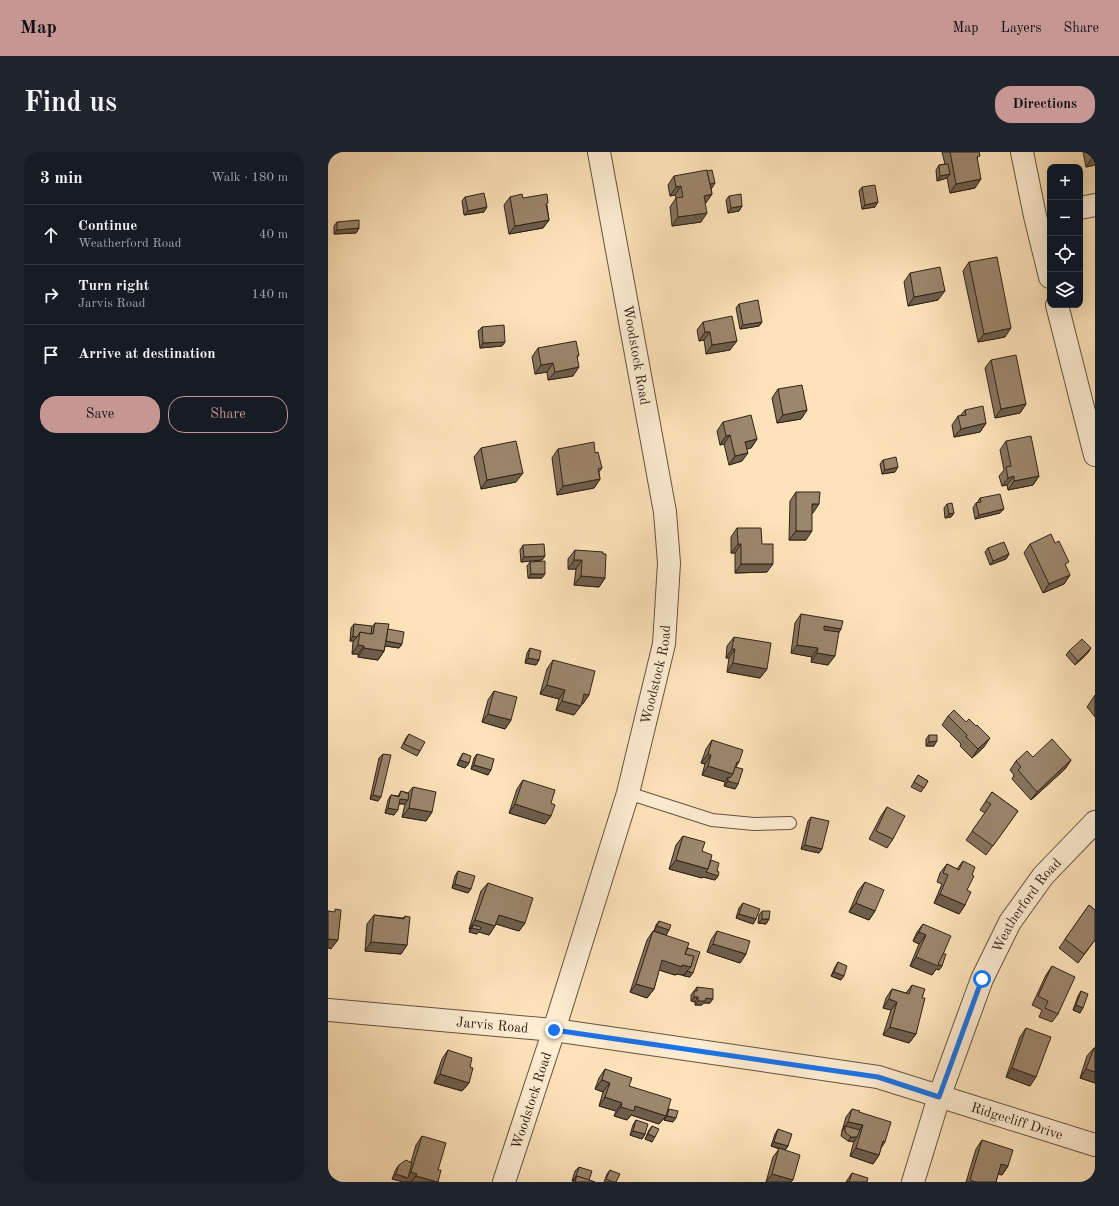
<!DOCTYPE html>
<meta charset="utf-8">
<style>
:root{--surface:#171b24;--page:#20242c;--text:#f1f3f6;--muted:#9ea1a6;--line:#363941;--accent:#c59692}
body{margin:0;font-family:"Old Standard TT",serif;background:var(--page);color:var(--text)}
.controls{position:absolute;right:12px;top:12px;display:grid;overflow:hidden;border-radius:8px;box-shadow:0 4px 16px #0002}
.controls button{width:36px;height:36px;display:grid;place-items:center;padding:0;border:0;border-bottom:1px solid var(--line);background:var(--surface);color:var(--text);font:20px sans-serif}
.stop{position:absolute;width:12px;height:12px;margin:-9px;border:3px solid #1a73e8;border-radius:50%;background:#fff}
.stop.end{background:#1a73e8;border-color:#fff;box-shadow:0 1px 4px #0008}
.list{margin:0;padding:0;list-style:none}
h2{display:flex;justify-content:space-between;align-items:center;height:52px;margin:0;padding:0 16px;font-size:17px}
h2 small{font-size:13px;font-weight:400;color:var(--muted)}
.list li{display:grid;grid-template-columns:26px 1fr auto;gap:12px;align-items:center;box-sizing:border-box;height:60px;padding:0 16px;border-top:1px solid var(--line)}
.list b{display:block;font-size:15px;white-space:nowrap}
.list p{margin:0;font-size:13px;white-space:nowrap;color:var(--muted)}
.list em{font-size:13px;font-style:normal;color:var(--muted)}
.actions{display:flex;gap:8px;padding:12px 16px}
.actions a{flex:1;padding:9px 0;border:1px solid var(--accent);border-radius:16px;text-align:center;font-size:14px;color:var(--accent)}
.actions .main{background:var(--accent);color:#111}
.icon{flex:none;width:22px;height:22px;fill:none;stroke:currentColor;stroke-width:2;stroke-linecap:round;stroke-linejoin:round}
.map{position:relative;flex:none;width:767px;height:1030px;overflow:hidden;border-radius:16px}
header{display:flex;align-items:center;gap:24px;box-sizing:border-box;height:56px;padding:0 20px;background:var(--accent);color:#111}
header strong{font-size:19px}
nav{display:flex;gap:22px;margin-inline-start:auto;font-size:14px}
.intro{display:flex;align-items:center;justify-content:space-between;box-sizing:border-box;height:96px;padding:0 24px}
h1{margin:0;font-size:28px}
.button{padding:10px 18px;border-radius:16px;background:var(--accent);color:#111;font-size:14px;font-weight:700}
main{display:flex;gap:24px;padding:0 24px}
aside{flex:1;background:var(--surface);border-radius:16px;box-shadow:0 4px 16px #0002}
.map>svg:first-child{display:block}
</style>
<header>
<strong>Map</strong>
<nav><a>Map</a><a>Layers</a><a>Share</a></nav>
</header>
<div class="intro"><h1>Find us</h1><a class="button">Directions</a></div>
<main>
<aside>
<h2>3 min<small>Walk · 180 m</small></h2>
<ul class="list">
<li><svg class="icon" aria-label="ahead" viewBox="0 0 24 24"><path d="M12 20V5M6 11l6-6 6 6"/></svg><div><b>Continue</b><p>Weatherford Road</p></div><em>40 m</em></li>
<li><svg class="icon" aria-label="right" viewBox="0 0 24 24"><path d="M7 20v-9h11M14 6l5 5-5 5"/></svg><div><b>Turn right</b><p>Jarvis Road</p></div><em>140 m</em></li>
<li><svg class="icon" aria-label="arrive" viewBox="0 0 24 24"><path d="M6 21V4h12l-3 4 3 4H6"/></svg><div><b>Arrive at destination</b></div></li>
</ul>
<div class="actions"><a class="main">Save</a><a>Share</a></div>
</aside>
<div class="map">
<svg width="767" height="1030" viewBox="0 0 767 1030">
<rect width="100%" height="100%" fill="#fee3ba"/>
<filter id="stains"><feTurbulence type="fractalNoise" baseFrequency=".005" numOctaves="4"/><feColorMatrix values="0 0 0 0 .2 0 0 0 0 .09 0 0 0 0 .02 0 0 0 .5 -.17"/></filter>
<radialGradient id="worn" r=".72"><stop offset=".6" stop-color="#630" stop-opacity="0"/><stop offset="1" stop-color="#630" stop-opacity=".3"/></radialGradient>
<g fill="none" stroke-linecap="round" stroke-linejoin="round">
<defs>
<polyline id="service" points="300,641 384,668 426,672 462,671"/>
<g id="minor">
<polyline points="694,0 707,64 722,125"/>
<polyline points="752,56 767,53"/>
<polyline points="729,153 767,303"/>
<path id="s1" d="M0,858L226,878L550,925L767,993"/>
<path id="s2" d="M176,1030L226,878L300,641L336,492L341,411L337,360L271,0"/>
<path id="s3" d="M585,1030L611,945L654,827L682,770L715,724L767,670"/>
</g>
</defs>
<use href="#service" stroke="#645240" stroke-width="14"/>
<use href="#minor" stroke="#645240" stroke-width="24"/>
<use href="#service" stroke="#feedd2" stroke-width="12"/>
<use href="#minor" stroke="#feedd2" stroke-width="22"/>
</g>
<g fill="#86735d" stroke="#312217">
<polygon points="614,0 651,0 649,7 647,36 622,41 619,26 609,29 608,18 611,13 617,12"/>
<polygon points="755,0 767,0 767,13 758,15"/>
<polygon points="346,24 384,36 383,36 384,42 377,51 373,70 344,74 342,55 348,46 347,43 342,44 340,33"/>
<polygon points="534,35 547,55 534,57 531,39"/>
<polygon points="401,44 414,54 411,59 400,61 398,48"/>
<polygon points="137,45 156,60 136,63 134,49"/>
<polygon points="182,45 195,46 219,53 221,68 215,76 181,82 176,53"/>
<polygon points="9,70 31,76 28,81 6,82 6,74"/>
<polygon points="641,110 677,185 650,190 635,119"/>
<polygon points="582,121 610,148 580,154 576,130"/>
<polygon points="411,152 434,170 431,174 412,177 408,156"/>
<polygon points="375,170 402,198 378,202 376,188 371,189 369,178"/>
<polygon points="154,175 177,190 174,194 152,196 150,179"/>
<polygon points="210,196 251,203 249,206 245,224 220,228 219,220 207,222 204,205"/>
<polygon points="663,208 698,252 692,261 667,266 657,216"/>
<polygon points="450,237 479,258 473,267 449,271 444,246"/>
<polygon points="637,258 658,271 652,280 626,285 624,273 630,264 632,264"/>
<polygon points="395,270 429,287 423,296 419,297 414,309 401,313 396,292 392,293 389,279"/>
<polygon points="678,289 711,324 705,333 680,338 679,333 674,334 671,324 676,318 672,298"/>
<polygon points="153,296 188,330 153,337 146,305"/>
<polygon points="230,297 267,301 274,316 271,320 272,327 266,336 229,343 224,306"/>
<polygon points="555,308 567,320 554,322 552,312"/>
<polygon points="468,340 485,361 484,361 478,388 461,388 462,349"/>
<polygon points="652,346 676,357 672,361 647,367 645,356 648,351 649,351"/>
<polygon points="619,352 626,361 623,365 617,366 616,356"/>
<polygon points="409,376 434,392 439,420 407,421 407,401 403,401 403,385"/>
<polygon points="702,392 742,423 736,432 715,441 696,401"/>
<polygon points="195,393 217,404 214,408 193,410 192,398"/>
<polygon points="660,396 681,402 678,407 662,413 657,400"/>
<polygon points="247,398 277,426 271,435 246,433 248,417 240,417 240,407"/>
<polygon points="202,410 214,426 200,426 199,414"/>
<polygon points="473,462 513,477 511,480 500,513 483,510 484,505 463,501 467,471"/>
<polygon points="47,471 60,477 74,492 71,496 57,494 56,499 50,508 30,505 30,502 24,502 25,489 22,489 23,476 26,472 44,475"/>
<polygon points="406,485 439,517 432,526 399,520 401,506 398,506 399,494"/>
<polygon points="202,496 211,508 208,513 197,511 199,501"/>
<polygon points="741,499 760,501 747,513 738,503"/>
<polygon points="225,508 255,552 253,551 246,563 228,558 231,547 212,542 219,517"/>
<polygon points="166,539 183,568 177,577 154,570 160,548"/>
<polygon points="767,543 767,565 759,555"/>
<polygon points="620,564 656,595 644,606 632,594 633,592 614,573"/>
<polygon points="81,582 92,599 89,604 73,596 78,586"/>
<polygon points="601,583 606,594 598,594 598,587"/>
<polygon points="384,588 411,610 408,615 410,632 407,637 396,634 397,630 374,623 377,612 373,611 378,597"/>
<polygon points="135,601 141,611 137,616 129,613 132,606"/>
<polygon points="55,602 50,649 42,647 51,606"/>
<polygon points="149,602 160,623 143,617 146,606"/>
<polygon points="705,605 743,608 737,617 703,648 684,627 686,623 682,618 688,609"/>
<polygon points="590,623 600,629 593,640 583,635"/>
<polygon points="195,628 223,651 223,664 217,672 181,661 189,637"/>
<polygon points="85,635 104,660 98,669 74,665 77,652 71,652 66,663 57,661 60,648 63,643 70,644 73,639 80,641"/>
<polygon points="664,640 690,659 658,703 638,688 657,661 652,658"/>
<polygon points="559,655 565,687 559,696 541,687 553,664"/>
<polygon points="483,665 491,701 473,697 480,669"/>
<polygon points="355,684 374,699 383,708 389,719 390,724 387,728 375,725 374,726 341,717 348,693"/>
<polygon points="635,709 644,723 639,738 637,753 631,762 606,751 614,732 609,730 612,721 619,712 629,717"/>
<polygon points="130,719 140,741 124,736 127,724"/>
<polygon points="537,730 547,759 541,768 521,760 530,739"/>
<polygon points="160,731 197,771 191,779 168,772 161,783 151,780 149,782 141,780 142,777 141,777 153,739"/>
<polygon points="415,751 428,767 425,772 408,766 411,756"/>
<polygon points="761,753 767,758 767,788 750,811 731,796"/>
<polygon points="434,759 441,767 438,772 430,771 431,763"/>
<polygon points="46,763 75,766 77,764 79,793 73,802 37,799 39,772"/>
<polygon points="331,769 341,778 338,783 326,779 328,773"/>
<polygon points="595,772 615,802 614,814 611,818 608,817 604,823 582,814 591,792 585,789 589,780"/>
<polygon points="325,779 360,796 362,825 349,822 347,823 331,818 326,837 319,846 302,840 319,788"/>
<polygon points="389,779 418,802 412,811 379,800 383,788"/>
<polygon points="510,810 513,828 503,824 507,815"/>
<polygon points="724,814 730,862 724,870 711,865 714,858 704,853 718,823"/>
<polygon points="584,833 594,846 588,882 581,891 555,883 563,858 555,856 558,846 564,837 578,841"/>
<polygon points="369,835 382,851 376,851 374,853 367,853 367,850 363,849 363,843"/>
<polygon points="753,839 752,861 745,858 750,844"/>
<polygon points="698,876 702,934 678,925 692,885"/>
<polygon points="766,896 767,896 767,931 752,926 759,904"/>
<polygon points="120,898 142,915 141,931 134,939 106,931 114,907"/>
<polygon points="277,917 339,960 341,957 345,970 336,968 337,965 331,972 303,963 299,968 286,964 288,959 271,954 275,940 267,937 271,926"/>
<polygon points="524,957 531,960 553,996 551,1003 545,1012 522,1004 526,989 520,989 513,984 514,979 518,965"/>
<polygon points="308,968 317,982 314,987 302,983 305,973"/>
<polygon points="324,974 324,990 317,987 321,978"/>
<polygon points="450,977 460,994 457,998 463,1030 438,1030 445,1005 451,997 443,994 447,982"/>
<polygon points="94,984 110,1018 110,1030 81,1030 77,1029 76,1030 64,1027 68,1017 71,1013 83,1010 88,993"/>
<polygon points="654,988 680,1014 674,1023 670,1022 668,1030 638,1030 648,997"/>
<polygon points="251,1015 261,1028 267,1030 245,1030 246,1029 244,1029 247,1019"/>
<polygon points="282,1018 288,1030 276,1030 279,1022"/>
<polygon points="524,1021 539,1030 518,1030"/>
</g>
<g fill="#6d5e4c" stroke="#312217">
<polygon points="767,5 767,13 758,15 764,6"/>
<polygon points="622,22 619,26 609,29 612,24"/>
<polygon points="653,27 647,36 622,41 628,32"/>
<polygon points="387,31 384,36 375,37 378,33"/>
<polygon points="353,34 347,43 342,44 348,35"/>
<polygon points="384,42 378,51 370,52 376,44"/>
<polygon points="550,50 547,55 534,57 537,53"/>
<polygon points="414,54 411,59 400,61 403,56"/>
<polygon points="159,55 156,60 136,63 140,59"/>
<polygon points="379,61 373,70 344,74 350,65"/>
<polygon points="221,68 215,76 181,82 187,74"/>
<polygon points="31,76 28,81 6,82 9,78"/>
<polygon points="617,139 610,148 580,154 586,145"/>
<polygon points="434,170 431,174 412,177 415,173"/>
<polygon points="683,176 677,185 650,190 656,182"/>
<polygon points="377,180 382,180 376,188 371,189"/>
<polygon points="409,189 402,198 378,202 384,193"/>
<polygon points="177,190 174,194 152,196 155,191"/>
<polygon points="225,211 219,220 207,222 213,213"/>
<polygon points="251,215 245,224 220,228 227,220"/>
<polygon points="698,252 692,261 667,266 673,257"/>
<polygon points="479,258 473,267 449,271 455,263"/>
<polygon points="658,271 652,280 626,285 633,277"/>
<polygon points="402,283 396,292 392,293 398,284"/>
<polygon points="429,287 423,296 411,299 417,290"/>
<polygon points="420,301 414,309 401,313 407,304"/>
<polygon points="570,315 567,320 554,322 557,318"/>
<polygon points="195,321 188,330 153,337 159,328"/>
<polygon points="686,324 679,333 674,334 680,326"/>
<polygon points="711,324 705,333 680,338 686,329"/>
<polygon points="272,327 266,336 229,343 235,334"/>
<polygon points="484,352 491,352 485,361 478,361"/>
<polygon points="676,357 672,361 647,367 651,363"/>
<polygon points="626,361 623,365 617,366 621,362"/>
<polygon points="468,379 484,379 478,388 461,388"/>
<polygon points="410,392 413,392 407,401 403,401"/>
<polygon points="681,402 678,407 662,413 665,409"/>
<polygon points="217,404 214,408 193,410 196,405"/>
<polygon points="246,408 254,408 248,417 240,417"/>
<polygon points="413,412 445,412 439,420 407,421"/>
<polygon points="203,422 217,422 214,426 200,426"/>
<polygon points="742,423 736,432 715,441 721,432"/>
<polygon points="253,424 277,426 271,435 246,433"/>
<polygon points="496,474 513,477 507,486 490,483"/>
<polygon points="25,484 29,485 25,489 22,489"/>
<polygon points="56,489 74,492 71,496 52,493"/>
<polygon points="30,493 36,494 30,502 24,502"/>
<polygon points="469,493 490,496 484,505 463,501"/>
<polygon points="36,496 56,499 50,508 30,505"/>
<polygon points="763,496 760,501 747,513 750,509"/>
<polygon points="404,497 407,497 401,506 398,506"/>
<polygon points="489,501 507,504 500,513 483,510"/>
<polygon points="200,506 211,508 208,513 197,511"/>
<polygon points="405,511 439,517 432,526 399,520"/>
<polygon points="219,533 237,538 231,547 212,542"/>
<polygon points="256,542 261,543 255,552 250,550"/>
<polygon points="234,549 253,554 246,563 228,558"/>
<polygon points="160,562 183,568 177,577 154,570"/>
<polygon points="662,586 656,595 644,606 650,597"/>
<polygon points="609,589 606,594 598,594 601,590"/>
<polygon points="380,602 383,603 377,612 373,611"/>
<polygon points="132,608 141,611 137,616 129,613"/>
<polygon points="743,608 737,617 703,648 709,640"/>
<polygon points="146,613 163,618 160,623 143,617"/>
<polygon points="380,614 405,622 410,632 407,637 396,634 400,629 400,625 397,630 374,623"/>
<polygon points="45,643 53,645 50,649 42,647"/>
<polygon points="72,647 80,648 77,652 69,651"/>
<polygon points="187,652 223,664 217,672 181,661"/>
<polygon points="60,656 70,658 66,663 57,661"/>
<polygon points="81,656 104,660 98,669 74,665"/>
<polygon points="477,693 494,697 491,701 473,697"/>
<polygon points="348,708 380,717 390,724 387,728 375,725 374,726 341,717"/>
<polygon points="127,732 143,737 140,741 124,736"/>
<polygon points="612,742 637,753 631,762 606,751"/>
<polygon points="528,751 547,759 541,768 521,760"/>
<polygon points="411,762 428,767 425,772 408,766"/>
<polygon points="171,763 197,771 191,779 165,771"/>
<polygon points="434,767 441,767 438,772 430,771"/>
<polygon points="147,768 167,774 161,783 151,780 149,782 141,780 144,776 145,773 142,777 141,777"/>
<polygon points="329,774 341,778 338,783 326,779"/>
<polygon points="591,780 598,783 591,792 585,789"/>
<polygon points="0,787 10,788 3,797 0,796"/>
<polygon points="43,790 79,793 73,802 37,799"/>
<polygon points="385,792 418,802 412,811 379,800"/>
<polygon points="588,805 610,812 614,814 611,818 608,817 604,823 582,814"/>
<polygon points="334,808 354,813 363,815 356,823 349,822 347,823 328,817"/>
<polygon points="359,819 365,821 362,825 356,824"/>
<polygon points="506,820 516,824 513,828 503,824"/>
<polygon points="308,832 326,837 319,846 302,840"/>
<polygon points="366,845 370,845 367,850 363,849"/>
<polygon points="378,846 385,847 382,851 376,851 374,853 367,853 370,849"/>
<polygon points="561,847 569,850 563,858 555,856"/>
<polygon points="748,853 755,856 752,861 745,858"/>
<polygon points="562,875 588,882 581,891 555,883"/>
<polygon points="684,916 708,925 702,934 678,925"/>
<polygon points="758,917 767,920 767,931 752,926"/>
<polygon points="112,922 141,931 134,939 106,931"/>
<polygon points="274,928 282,931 275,940 267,937"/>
<polygon points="277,945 294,951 288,959 271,954"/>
<polygon points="307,954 338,964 331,972 303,963 299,968 286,964 293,955"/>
<polygon points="339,964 348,966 345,970 336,968"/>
<polygon points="520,970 535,973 529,982 517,974 514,979"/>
<polygon points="305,979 317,982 314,987 302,983"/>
<polygon points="320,982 327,985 324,990 317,987"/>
<polygon points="523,985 529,985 526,990 520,989"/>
<polygon points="555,989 557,990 551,999"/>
<polygon points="446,990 460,994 457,998 443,994"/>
<polygon points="528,996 551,1003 545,1012 522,1004"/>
<polygon points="673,1012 680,1014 674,1023 667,1021"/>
<polygon points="83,1020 89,1022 83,1030 77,1029 76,1030 64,1027 68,1022 79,1026"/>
<polygon points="444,1022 465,1028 463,1030 438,1030"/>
<polygon points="88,1024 109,1030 83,1030"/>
<polygon points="248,1024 249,1024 246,1029 244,1029"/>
</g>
<g fill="#9c866c" stroke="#312217">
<polygon points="622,0 651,0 652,4 649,5 653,27 628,32"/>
<polygon points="763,0 767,0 767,5 764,6"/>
<polygon points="620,12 622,22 612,24 611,13"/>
<polygon points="379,18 384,42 376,44 379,61 350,65 348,46 355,45 353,34 348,35 346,24"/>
<polygon points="384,18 387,31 382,32 379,19"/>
<polygon points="547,33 550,50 537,53 534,35"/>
<polygon points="156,41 159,55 140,59 137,45"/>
<polygon points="194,42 195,46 219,42 220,51 218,52 221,68 187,74 182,45"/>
<polygon points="413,42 414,54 403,56 401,44"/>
<polygon points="31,68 31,76 9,78 9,70"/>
<polygon points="669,105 683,176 656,182 641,110"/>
<polygon points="612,115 617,139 586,145 582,121"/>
<polygon points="430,148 434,170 415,173 411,152"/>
<polygon points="404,164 409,189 384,193 382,180 377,180 375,170"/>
<polygon points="176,173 177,190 155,191 154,175"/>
<polygon points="248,189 251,203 249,204 251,215 227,220 225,211 213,213 210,196"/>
<polygon points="688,203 698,252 673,257 663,208"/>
<polygon points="474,233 479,258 455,263 450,237"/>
<polygon points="655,254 658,271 633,277 630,264 638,263 637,258"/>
<polygon points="423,263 429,287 417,290 420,301 407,304 402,283 398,284 395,270"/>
<polygon points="703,284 711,324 686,329 686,324 680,326 678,315 683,314 678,289"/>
<polygon points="188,289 195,321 159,328 153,296"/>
<polygon points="266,290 267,301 270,300 274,316 270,317 272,327 235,334 230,297"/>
<polygon points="568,305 570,315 557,318 555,308"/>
<polygon points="468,340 492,340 491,352 484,352 484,379 468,379"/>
<polygon points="672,342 676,357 651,363 648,351 653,350 652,346"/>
<polygon points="624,351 626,361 621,362 619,352"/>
<polygon points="409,376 433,376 434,392 445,392 445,412 413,412 413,392 410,392"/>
<polygon points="723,382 727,391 731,389 741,410 737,412 742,423 721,432 702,392"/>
<polygon points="676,390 681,402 665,409 660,396"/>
<polygon points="216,392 217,404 196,405 195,393"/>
<polygon points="247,398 275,400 275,402 278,402 277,426 253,424 254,408 246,408"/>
<polygon points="217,409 217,422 203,422 202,410"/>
<polygon points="473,462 515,469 513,477 496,474 496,478 511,480 507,504 489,501 490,496 469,493"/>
<polygon points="47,471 61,472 56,499 36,496 36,494 30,493 32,480 45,482"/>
<polygon points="26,472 44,474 43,482 32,480 29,485 25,484"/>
<polygon points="60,477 76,480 74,492 58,489"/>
<polygon points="406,485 443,491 439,517 405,511 407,497 404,497"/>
<polygon points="754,487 763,496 750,509 741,499"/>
<polygon points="202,496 213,499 211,508 200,506"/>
<polygon points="225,508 267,519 261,543 256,542 253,554 234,549 237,538 219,533"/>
<polygon points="166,539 189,545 183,568 160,562"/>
<polygon points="626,558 638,570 641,567 648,574 649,573 662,586 650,597 638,585 639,583 620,564"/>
<polygon points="81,582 97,590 92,599 76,592"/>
<polygon points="601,583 609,583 609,589 601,590"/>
<polygon points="724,587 743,608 709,640 690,618 693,615 688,609 699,599 705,605"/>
<polygon points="384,588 415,598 411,610 409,610 405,622 380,614 383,603 380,602"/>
<polygon points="135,601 143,604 141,611 132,608"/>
<polygon points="55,602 63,603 53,645 45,643"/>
<polygon points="149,602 166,607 163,618 146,613"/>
<polygon points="407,615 415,617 410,632 400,629 400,625 402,626 405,622"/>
<polygon points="590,623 600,629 596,636 586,630"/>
<polygon points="195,628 227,638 223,651 227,653 223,664 187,652"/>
<polygon points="85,635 108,640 104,660 81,656"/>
<polygon points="73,639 81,642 80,648 72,647 70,658 60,656 63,643 71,645"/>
<polygon points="664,640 690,659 665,694 644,679 663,652 658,649"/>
<polygon points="559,655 577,664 565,687 548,679"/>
<polygon points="483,665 501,669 494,697 477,693"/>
<polygon points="355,684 377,690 374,699 384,703 380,717 348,708"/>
<polygon points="383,708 391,711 389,719 391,720 390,724 378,720 380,717"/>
<polygon points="635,709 647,715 644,723 646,724 639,738 643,740 637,753 612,742 620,723 615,721 619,712 631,718"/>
<polygon points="130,719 147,724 143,737 127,732"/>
<polygon points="537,730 556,738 547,759 528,751"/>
<polygon points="160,731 205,746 197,771 171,763 167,774 147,768"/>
<polygon points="415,751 432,757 428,767 411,762"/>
<polygon points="761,753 767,758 767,788 756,802 737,787"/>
<polygon points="7,757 13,758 10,788 0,787 0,759 7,760"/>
<polygon points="434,759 442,759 441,767 434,767"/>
<polygon points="46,763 76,767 77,764 82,765 79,793 43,790"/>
<polygon points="331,769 343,773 341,778 329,774"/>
<polygon points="595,772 623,784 610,814 588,805 598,783 591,780"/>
<polygon points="145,773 153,775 152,778 144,776"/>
<polygon points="325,779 361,791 357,802 366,804 363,815 354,813 354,815 334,808 326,837 308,832"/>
<polygon points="389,779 422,789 418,802 385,792"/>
<polygon points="360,796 372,800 365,821 359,819 363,815 366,804 357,802"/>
<polygon points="615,802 618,802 614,814 610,812"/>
<polygon points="510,810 519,814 516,824 506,820"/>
<polygon points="724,814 747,825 730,862 717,856 720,849 710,844"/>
<polygon points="584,833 597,837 594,846 597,846 588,882 562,875 569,850 561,847 564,837 581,842"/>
<polygon points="369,835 385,837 385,847 378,846 377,849 370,849 370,845 366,845 366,839 369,839"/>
<polygon points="753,839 760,842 755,856 748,853"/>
<polygon points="698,876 723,885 708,925 684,916"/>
<polygon points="766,896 767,896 767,920 758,917"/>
<polygon points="120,898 144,906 142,915 145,916 141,931 112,922"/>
<polygon points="277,917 304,926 301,934 343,947 338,964 307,954 306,959 293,955 294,951 277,945 282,931 274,928"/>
<polygon points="341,957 350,959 348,966 339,964"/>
<polygon points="524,957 532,959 531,960 563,970 557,990 555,989 551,1003 528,996 535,973 520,970"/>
<polygon points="308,968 320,972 317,982 305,979"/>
<polygon points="324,974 331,977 327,985 320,982"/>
<polygon points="517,974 532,978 529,985 523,985 517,980"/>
<polygon points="450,977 464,982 460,994 446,990"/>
<polygon points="94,984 118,991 110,1018 113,1018 110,1030 88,1024 89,1022 83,1020"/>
<polygon points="654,988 685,998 680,1014 673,1012 668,1030 648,1030 642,1028"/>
<polygon points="451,996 472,1003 465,1028 444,1022"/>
<polygon points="78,1008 84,1011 80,1026 68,1022 71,1013"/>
<polygon points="251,1015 264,1019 261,1028 248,1024"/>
<polygon points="282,1018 292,1022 288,1030 285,1030 278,1027"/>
<polygon points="524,1021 540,1026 539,1030 521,1030"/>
<polygon points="249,1024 267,1030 247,1030"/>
</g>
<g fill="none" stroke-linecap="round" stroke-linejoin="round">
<polyline stroke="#1a73e8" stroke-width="5" points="226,878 550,925 611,945 654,827"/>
</g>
<g text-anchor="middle" stroke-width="3" stroke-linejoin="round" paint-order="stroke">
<g font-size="14" fill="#312217" stroke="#feedd2">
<text transform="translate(309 203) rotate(80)" y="5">Woodstock Road</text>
<text dy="5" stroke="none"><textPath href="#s2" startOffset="530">Woodstock Road</textPath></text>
<text dy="5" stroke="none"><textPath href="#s3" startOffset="301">Weatherford Road</textPath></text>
<text dy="5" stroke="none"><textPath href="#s1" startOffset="165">Jarvis Road</textPath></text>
<text dy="5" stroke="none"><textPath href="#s2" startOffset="86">Woodstock Road</textPath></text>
<text dy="5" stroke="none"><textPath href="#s1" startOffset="700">Ridgecliff Drive</textPath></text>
</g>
</g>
<rect width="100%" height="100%" filter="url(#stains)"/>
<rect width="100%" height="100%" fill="url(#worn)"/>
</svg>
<div class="controls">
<button>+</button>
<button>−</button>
<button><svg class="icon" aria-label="locate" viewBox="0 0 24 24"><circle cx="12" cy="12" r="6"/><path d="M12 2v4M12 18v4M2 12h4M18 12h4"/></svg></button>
<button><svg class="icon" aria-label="layers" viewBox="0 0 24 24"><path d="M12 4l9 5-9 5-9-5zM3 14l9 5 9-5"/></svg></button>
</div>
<div class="stop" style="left:654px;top:827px"></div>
<div class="stop end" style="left:226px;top:878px"></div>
</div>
</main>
